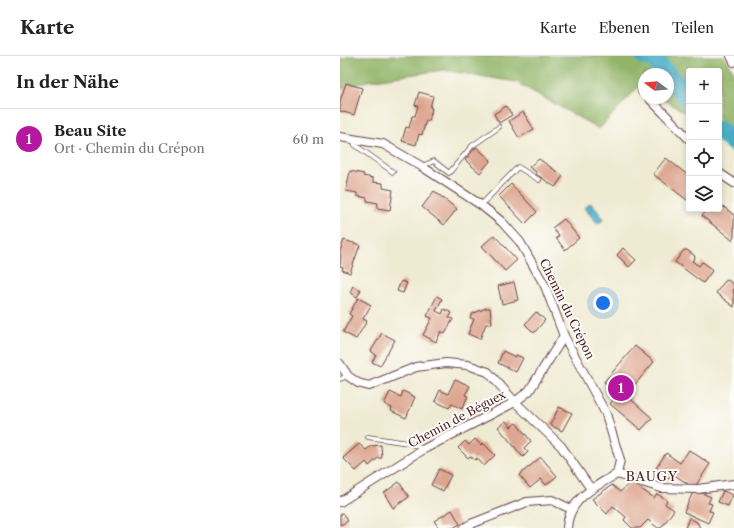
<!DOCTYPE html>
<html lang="de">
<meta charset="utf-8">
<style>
:root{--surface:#fff;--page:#f6f6f6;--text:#202124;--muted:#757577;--line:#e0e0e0;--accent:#b5179e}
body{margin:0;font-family:"Libre Caslon Text",serif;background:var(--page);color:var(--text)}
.controls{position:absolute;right:12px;top:12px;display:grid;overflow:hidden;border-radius:4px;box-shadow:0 2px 6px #0003}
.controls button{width:36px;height:36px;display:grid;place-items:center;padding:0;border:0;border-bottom:1px solid var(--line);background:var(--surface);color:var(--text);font:20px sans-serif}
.compass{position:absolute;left:298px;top:12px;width:36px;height:36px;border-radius:50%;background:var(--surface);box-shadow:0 2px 6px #0003;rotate:286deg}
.you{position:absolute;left:263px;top:247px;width:14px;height:14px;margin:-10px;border:3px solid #fff;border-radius:50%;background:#1a73e8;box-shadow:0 0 0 6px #1a73e833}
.badge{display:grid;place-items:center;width:26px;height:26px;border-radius:50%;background:var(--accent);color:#fff;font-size:13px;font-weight:700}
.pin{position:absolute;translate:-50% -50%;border:2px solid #fff;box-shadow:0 1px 4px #0006}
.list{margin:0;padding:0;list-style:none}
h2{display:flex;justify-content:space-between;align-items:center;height:52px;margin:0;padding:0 16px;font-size:17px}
h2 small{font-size:13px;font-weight:400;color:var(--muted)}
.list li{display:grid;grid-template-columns:26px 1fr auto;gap:12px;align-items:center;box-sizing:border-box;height:60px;padding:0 16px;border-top:1px solid var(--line)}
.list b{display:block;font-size:15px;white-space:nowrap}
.list p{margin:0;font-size:13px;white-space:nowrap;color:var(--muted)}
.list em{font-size:13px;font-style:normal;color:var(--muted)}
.icon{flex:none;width:22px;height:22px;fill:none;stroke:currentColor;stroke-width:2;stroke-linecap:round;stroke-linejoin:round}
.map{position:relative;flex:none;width:394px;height:472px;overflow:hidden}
header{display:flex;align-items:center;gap:24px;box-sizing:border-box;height:56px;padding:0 20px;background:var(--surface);border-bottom:1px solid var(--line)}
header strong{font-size:19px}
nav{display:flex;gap:22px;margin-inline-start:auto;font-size:14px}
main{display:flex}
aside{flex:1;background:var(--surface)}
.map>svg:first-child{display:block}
</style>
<header>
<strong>Karte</strong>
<nav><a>Karte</a><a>Ebenen</a><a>Teilen</a></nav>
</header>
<main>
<aside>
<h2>In der Nähe<small></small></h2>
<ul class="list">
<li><span class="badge">1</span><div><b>Beau Site</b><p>Ort · Chemin du Crépon</p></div><em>60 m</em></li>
</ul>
</aside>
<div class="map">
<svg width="394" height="472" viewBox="0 0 394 472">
<rect width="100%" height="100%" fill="#fdfcf7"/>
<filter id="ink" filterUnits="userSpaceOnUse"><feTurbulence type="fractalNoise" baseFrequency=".025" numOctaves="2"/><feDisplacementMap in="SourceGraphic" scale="8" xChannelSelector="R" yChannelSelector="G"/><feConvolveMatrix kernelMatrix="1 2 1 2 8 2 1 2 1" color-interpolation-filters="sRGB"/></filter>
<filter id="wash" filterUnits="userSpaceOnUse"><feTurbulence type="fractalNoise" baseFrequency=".012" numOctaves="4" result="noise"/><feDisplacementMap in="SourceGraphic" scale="16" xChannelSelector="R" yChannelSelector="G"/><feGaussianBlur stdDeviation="0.9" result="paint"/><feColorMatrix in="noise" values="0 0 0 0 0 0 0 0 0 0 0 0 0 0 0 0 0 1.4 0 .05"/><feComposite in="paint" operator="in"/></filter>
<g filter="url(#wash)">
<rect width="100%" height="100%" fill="#efebd3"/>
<polygon fill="#91b468" stroke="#6e6a4a" points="7,0 384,0 394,16 394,87 379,78 379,15 349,15 349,59 321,42 328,42 328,18 304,18 304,31 300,29 259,73 176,26 103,14 27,25 0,33 0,3 5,2"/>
<polygon fill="#44aac4" stroke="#476478" points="251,147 264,163 258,168 244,152"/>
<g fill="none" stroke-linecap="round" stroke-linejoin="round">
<g stroke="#44aac4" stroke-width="19">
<polyline points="305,0 313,2 327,18"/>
<polyline points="328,19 349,43"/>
<polyline points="379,74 394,87"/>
</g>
</g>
<g id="blocks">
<g fill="#dda58f">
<polygon points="6,27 22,32 14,59 0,55 0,45"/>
<polygon points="79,36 93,40 90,52 92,52 89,65 86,64 82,79 79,78 76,89 62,85 66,71 69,72 72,60 75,60 78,50 75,49"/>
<polygon points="166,50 172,59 159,67 154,58"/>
<polygon points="183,56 194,73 179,82 169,65"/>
<polygon points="136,91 151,104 140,117 125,104"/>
<polygon points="326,102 349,120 349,141 347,144 313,118"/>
<polygon points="199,103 223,120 215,131 196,118 196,116 189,111"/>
<polygon points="10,115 24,118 23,120 33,122 33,126 43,127 43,132 53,134 50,154 37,152 38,147 27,145 27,142 17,140 17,137 6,135"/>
<polygon points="171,128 197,156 185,168 159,140"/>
<polygon points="94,135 117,153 104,169 82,151"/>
<polygon points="379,147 394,159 394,181 392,184 362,160 368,153 379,153"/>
<polygon points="224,163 239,182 225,194 216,182 219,180 212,172"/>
<polygon points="154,179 177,204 165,215 142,190"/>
<polygon points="4,184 20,189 10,217 2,214 3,211 0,210 1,199 0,198 0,195"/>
<polygon points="283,192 296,204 289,211 277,199"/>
<polygon points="344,194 347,194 354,199 355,202 352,205 359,210 362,206 364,207 371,212 372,215 363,227 335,206"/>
<polygon points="388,224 394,229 393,236 394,237 394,251 376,237 385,225"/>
<polygon points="61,225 67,227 63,237 57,235"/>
<polygon points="174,226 178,244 162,248 158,230"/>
<polygon points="13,230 21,234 17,241 10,236"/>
<polygon points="97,240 102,243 96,255 102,258 104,253 112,257 109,262 113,263 105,278 101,275 96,286 83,279 92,262 87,260"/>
<polygon points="18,242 31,249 23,263 27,265 16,283 3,276 12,260 9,258"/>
<polygon points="146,252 150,252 152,268 146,268 140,283 128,278 134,263 130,262 132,258"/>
<polygon points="196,256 205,264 194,277 185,268"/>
<polygon points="42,277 55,284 40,310 32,306 36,299 31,295"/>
<polygon points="295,290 314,306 286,339 312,362 301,374 270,348 278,338 264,326"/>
<polygon points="163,295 175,301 176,299 183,302 176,316 158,307"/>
<polygon points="115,323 130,330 125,339 128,340 122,353 112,348 109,352 95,345 100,334 108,338"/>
<polygon points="63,335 75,341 66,362 51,355 52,352 44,348 50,336 61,341"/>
<polygon points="219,351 232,357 222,375 210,369"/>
<polygon points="166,365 171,371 176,367 191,385 184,392 188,396 183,401 158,371"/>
<polygon points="135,383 141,389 143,387 155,399 144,410 137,402 135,404 130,400 128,402 118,392 125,385 129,389"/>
<polygon points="19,388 26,394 31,390 41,389 42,402 38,402 29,410 26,406 16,415 3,402"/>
<polygon points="349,394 370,408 354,432 333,418 329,423 315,414 326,397 340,407"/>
<polygon points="201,401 217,420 206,429 201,423 190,432 179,419"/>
<polygon points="99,413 111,419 103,435 91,429"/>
<polygon points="59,426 69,441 53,452 44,437"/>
<polygon points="291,426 314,442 317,438 327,444 325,448 334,454 321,472 318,472 308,464 300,472 292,472 284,464 286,461 273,450 267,458 252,443 272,429 280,436"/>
<polygon points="354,434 371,441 368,447 372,448 369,455 373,456 368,467 344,456"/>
<polygon points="383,435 393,439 388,450 378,446"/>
<polygon points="112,454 120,468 113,472 99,472 94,465"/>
<polygon points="3,457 8,465 0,469 0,459"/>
<polygon points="349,462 357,466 360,472 345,472"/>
</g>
</g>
</g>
<g filter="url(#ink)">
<use href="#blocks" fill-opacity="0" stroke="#633e44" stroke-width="1"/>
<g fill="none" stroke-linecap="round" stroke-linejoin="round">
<defs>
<g id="lane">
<polyline points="13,83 15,89 53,116"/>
<polyline points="82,110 94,105 109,117 132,90 159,71"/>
<polyline points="141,149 178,111 199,124"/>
<polyline points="0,323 8,320"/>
<polyline points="28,381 68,387 84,393"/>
</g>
<g id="street">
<polyline points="391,0 394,6"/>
<polyline points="302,35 304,37"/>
<polyline points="309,42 349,83"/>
<polyline points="0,81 43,88 81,110 141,149 162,166 180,186 205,230 224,280 266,358 280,404 277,418 321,432 358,433 394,428"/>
<polyline points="379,117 394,127"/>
<polyline points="0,308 8,320 18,327 29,330 76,311 106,307 128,309 148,316 175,346 221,390 251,433"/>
<polyline points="0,446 84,393 175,346 189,335 224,280"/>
<polyline points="124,472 131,468 187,446 212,444 231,453"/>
<path d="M227,472C228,444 255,430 277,418"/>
</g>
</defs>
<use href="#lane" stroke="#633e44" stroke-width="5.5"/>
<use href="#street" stroke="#633e44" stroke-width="10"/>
<use href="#lane" stroke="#fff" stroke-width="4"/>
<use href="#street" stroke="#fff" stroke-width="8"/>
</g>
</g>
<g text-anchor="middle" stroke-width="4" stroke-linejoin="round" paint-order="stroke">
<g font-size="12" fill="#4a1f2b" stroke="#fdfcf7">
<text transform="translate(227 253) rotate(64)" y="4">Chemin du Crépon</text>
<text transform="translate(117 363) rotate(-28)" y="4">Chemin de Béguex</text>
</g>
<g font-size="13" letter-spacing="1" fill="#4a1f2b" stroke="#fdfcf7">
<text x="312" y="425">BAUGY</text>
</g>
</g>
</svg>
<div class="controls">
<button>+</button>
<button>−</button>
<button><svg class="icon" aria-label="locate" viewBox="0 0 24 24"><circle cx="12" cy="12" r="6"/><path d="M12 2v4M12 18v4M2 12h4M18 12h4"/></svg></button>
<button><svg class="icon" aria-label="layers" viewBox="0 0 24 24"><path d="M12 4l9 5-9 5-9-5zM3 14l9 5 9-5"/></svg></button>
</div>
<svg class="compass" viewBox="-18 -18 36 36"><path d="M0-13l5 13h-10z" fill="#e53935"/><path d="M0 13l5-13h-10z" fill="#757577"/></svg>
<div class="you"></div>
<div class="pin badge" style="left:281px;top:332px">1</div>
</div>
</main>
